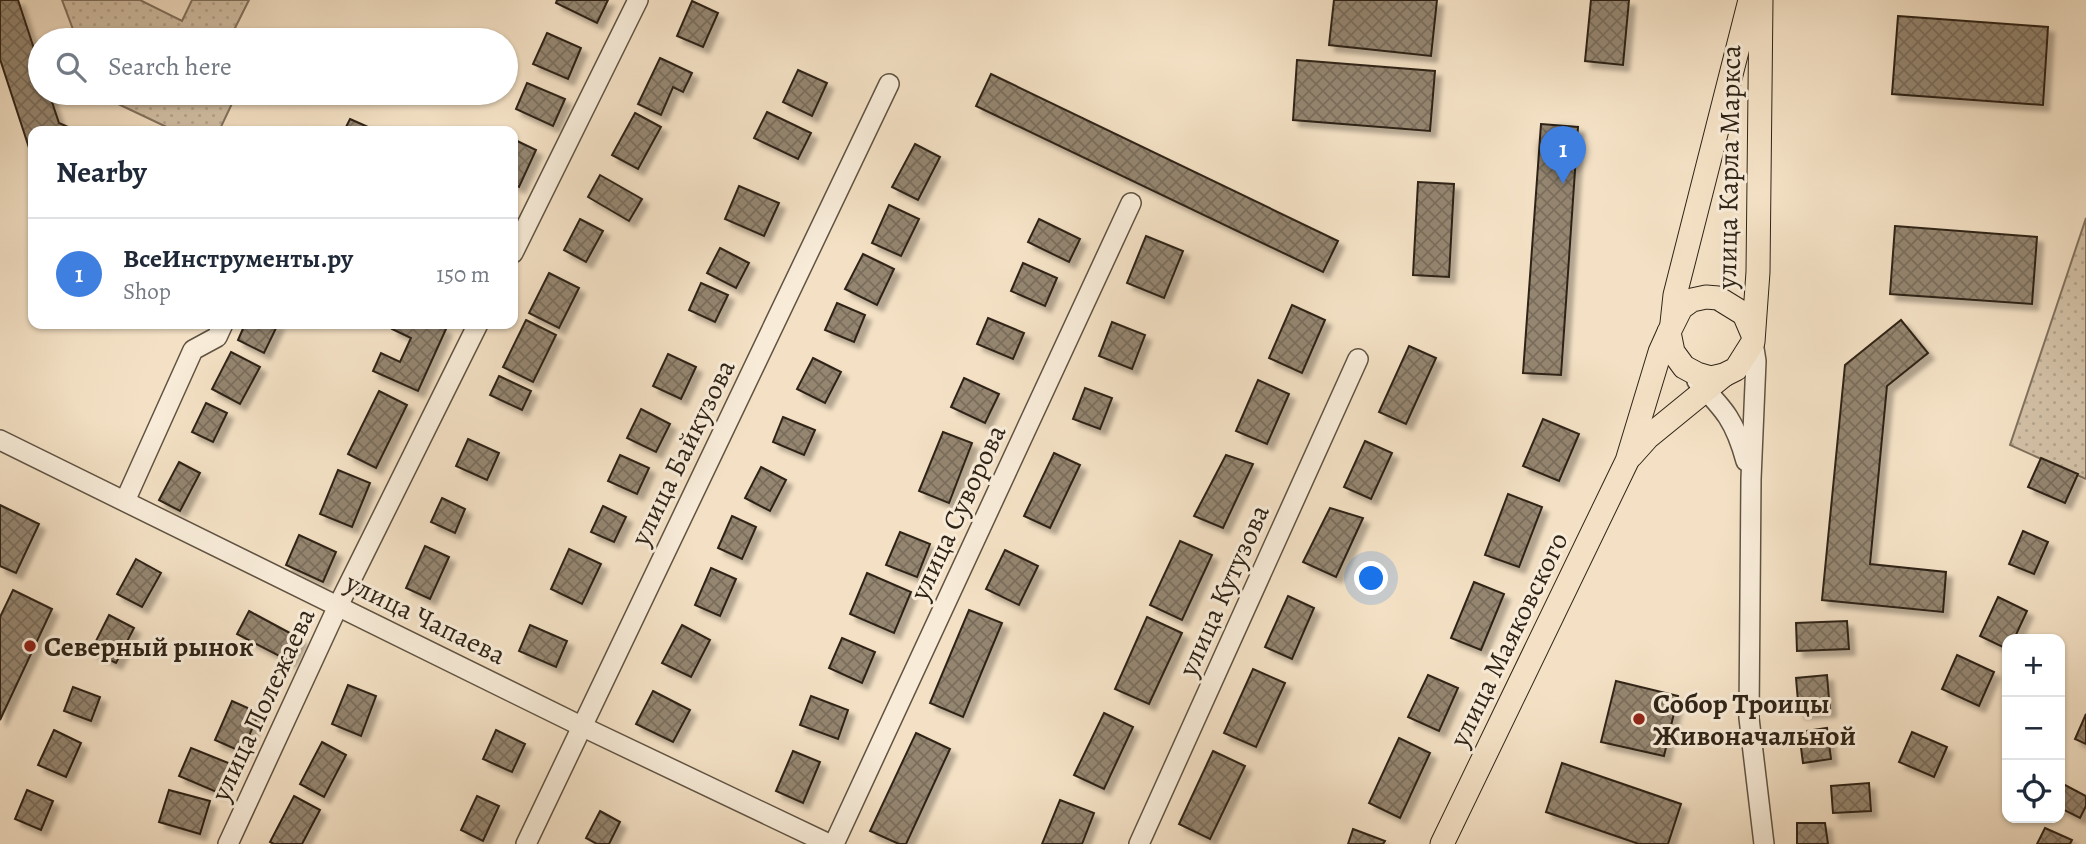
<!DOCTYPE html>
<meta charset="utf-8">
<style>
:root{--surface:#fff;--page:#f6f6f7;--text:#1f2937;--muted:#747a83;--line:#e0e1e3;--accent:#8f2418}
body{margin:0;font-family:Alegreya,serif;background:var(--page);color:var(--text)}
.controls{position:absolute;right:21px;bottom:21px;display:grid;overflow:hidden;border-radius:14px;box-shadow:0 2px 5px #0004}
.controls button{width:63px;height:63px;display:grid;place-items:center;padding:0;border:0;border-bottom:2px solid var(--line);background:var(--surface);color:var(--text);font:35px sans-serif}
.you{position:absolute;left:1372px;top:579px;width:24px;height:24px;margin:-18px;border:5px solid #fff;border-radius:50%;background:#1a73e8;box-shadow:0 0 0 10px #1a73e833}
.badge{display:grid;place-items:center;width:46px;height:46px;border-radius:50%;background:var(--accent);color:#fff;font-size:23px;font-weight:700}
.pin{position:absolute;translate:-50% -58px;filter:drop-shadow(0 2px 4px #0008)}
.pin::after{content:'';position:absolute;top:37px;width:24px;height:21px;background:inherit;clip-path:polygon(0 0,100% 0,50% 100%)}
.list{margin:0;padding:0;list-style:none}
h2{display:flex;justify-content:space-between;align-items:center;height:91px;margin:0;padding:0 28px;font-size:30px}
h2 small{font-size:23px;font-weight:400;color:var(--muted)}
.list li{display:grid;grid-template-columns:46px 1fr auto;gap:21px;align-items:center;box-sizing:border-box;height:112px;padding:0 28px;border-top:2px solid var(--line)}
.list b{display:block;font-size:26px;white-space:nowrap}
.list p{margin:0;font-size:23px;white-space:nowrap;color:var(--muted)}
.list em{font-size:23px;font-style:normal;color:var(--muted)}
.icon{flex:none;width:38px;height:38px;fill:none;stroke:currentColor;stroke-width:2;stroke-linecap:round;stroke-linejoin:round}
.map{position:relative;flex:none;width:2086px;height:844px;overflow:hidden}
.search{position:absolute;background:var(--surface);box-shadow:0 2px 5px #0004;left:28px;top:28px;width:490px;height:77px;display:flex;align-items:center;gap:18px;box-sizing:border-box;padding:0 24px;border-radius:38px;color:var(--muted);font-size:26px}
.panel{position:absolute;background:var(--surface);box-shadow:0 2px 5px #0004;left:28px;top:126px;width:490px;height:203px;border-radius:14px}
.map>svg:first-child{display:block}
</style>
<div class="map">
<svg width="2086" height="844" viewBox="0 0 2086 844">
<defs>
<pattern id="grass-dots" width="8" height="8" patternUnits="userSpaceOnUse" patternTransform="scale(1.75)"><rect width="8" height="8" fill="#d3c1a7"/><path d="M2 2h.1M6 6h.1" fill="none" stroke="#b5a68f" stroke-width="1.8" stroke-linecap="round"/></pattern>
<pattern id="building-cross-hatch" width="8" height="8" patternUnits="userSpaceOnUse" patternTransform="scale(1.75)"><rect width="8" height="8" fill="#958671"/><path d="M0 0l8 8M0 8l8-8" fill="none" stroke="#7a6d5c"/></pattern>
<filter id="shadow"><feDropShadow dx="6" dy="6" stdDeviation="2" flood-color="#0004"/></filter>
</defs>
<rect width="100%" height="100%" fill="#f4e1c5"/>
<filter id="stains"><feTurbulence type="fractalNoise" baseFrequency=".00286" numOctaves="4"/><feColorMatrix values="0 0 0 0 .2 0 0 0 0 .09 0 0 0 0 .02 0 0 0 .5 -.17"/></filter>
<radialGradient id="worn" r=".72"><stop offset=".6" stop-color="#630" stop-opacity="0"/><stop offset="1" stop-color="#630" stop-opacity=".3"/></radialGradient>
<g fill="url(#grass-dots)" stroke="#81725f" stroke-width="2">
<polygon points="62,0 140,0 182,21 192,0 249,0 229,40 77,40"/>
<polygon points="95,93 237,93 219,131 175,131"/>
<polygon points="2086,218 2086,479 2010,445"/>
</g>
<g fill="url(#building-cross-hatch)" stroke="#2f2417" stroke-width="2" filter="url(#shadow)">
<polygon points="0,0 18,0 40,67 40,93 49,93 59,123 77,131 33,131 33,160 0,59"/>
<polygon points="557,0 608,0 597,23 556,3"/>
<polygon points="1334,0 1437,0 1431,56 1329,45"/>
<polygon points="1591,0 1629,0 1623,65 1585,61"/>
<polygon points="692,1 718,13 703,47 677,36"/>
<polygon points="1898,16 2048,27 2043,105 1892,94"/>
<polygon points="547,33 581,48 568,79 533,64"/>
<polygon points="660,58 692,73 683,92 673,87 661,115 638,104"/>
<polygon points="1297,60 1435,71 1430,131 1293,120"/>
<polygon points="798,70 827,83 812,116 783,102"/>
<polygon points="991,74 1338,241 1323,272 976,106"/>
<polygon points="527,83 565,99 553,126 516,109"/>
<polygon points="767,112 811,133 798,159 754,138"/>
<polygon points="635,113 661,127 638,169 612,155"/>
<polygon points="350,119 377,131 344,131"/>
<polygon points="1541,124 1578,127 1561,375 1523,373"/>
<polygon points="513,139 536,150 519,187 513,184"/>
<polygon points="915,144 940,157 918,200 892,187"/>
<polygon points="600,175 642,199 629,221 588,197"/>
<polygon points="1418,182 1454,184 1449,277 1413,275"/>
<polygon points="739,186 779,203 764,236 725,219"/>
<polygon points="889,205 919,219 901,256 872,243"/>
<polygon points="580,219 603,231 586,262 564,250"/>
<polygon points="1039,219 1080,239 1069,262 1028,242"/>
<polygon points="1895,226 2037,237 2032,304 1890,294"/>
<polygon points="1146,236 1183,251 1164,298 1127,283"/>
<polygon points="720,248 749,263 736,288 707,273"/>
<polygon points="863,254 894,269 877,305 845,289"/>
<polygon points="1023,263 1057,278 1045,306 1011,291"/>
<polygon points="549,273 579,288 559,328 529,313"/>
<polygon points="701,283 728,295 715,322 689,310"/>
<polygon points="837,303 865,315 854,342 825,330"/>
<polygon points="1292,305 1325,320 1302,373 1269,358"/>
<polygon points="988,318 1024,333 1013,359 977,344"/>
<polygon points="526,320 556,335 533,382 503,367"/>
<polygon points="1901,320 1928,353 1887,386 1870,564 1946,572 1943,612 1822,600 1845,365"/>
<polygon points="1112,322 1145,335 1132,369 1099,356"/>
<polygon points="245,324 278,324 264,353 238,340"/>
<polygon points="394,324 434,324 446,329 418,391 373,371 381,353 400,362 411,338 392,329"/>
<polygon points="1409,346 1436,358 1406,424 1379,412"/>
<polygon points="231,352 260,367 240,404 212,389"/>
<polygon points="668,354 696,367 681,399 653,386"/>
<polygon points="813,358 841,372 825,403 797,389"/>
<polygon points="499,376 531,391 522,410 490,395"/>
<polygon points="964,378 999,394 985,423 951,407"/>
<polygon points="1258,380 1289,394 1267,444 1236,431"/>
<polygon points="1085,388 1112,398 1100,429 1073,419"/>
<polygon points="379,391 407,405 376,468 348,454"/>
<polygon points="206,403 227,413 213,442 192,432"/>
<polygon points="641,409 670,424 656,452 627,438"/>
<polygon points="783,417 815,430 804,455 773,442"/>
<polygon points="1543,419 1579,434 1559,481 1523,466"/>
<polygon points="943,432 972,443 949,503 919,491"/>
<polygon points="468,439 499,453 487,480 456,466"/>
<polygon points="1365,441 1392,453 1371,499 1344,487"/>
<polygon points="1054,453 1080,465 1050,528 1024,516"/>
<polygon points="620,455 649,468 637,494 608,481"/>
<polygon points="1226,455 1253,464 1223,528 1194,516"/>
<polygon points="2041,458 2078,474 2065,503 2028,487"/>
<polygon points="179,462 200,473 180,511 159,500"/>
<polygon points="761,467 786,480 770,511 745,498"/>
<polygon points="338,470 370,483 352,527 320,514"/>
<polygon points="1508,494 1542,507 1519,567 1485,555"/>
<polygon points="442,498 465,509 455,533 431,522"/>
<polygon points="0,505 39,524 16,573 0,566"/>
<polygon points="603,506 626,517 614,542 591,532"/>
<polygon points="1330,508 1363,518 1336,577 1303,562"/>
<polygon points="732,516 756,527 742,559 718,548"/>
<polygon points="2023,531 2048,542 2034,574 2009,564"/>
<polygon points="900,532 930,544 917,577 886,565"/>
<polygon points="299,535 336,552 323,582 286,565"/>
<polygon points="1180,541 1212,555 1182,620 1150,605"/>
<polygon points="425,546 449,557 430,599 406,588"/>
<polygon points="569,549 601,564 582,604 551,589"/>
<polygon points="1005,550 1038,566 1019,605 986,589"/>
<polygon points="136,559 161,573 142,607 117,594"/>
<polygon points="711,568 736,579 720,616 695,605"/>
<polygon points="867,573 911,592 894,633 850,614"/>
<polygon points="1474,582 1504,594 1481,650 1451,638"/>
<polygon points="13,590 52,609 0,720 0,617"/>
<polygon points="1288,596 1314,608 1292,659 1265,647"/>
<polygon points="1998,597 2027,611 2014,639 2007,639 2007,649 1980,636"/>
<polygon points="969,610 1002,623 963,717 930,703"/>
<polygon points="249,611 301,639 289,661 237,634"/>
<polygon points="109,615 134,628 116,663 91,651"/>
<polygon points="1147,617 1182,633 1149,704 1115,689"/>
<polygon points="1847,621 1849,649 1797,651 1796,623"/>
<polygon points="530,625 567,641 556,667 519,651"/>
<polygon points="682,625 710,640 691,677 662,663"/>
<polygon points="842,638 875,652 862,683 829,668"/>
<polygon points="1957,655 1994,672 1979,706 1942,689"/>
<polygon points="1253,669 1285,683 1256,747 1224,733"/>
<polygon points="1428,675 1458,688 1439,731 1408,717"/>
<polygon points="1827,675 1830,711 1799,713 1796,678"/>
<polygon points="1616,681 1678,696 1664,756 1601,742"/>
<polygon points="348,685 376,696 361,736 332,724"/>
<polygon points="73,687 100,697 91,721 64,711"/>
<polygon points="653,691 690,710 673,742 636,724"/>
<polygon points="811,696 848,710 838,739 800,725"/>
<polygon points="232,701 259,713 242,752 215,740"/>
<polygon points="1104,713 1133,727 1104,789 1074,775"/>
<polygon points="2086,714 2086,744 2075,739"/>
<polygon points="1827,728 1831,759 1803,763 1799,732"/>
<polygon points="54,730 81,743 66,777 38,765"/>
<polygon points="496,730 525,744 512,772 483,759"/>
<polygon points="1912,732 1947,747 1934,777 1899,762"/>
<polygon points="916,733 950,749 906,844 899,844 870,831"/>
<polygon points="1399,738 1430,753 1400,818 1369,803"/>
<polygon points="322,742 346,755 324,797 300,784"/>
<polygon points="191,748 231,764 219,793 179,776"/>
<polygon points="793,751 820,762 803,803 776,791"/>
<polygon points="1213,751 1245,766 1210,839 1179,824"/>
<polygon points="1562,763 1681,804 1668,844 1639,844 1546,812"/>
<polygon points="1869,783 1871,811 1833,813 1831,786"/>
<polygon points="2063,784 2086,796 2086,806 2080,818 2060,808 2060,791"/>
<polygon points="27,790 53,801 41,830 15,819"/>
<polygon points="169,790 210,801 200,834 159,822"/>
<polygon points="294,796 320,810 302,844 274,844 270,842"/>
<polygon points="477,796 499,806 483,841 461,830"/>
<polygon points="1060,800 1094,813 1082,844 1042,844"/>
<polygon points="600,811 620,822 609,844 597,844 586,838"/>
<polygon points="1797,823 1825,823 1828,844 1797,844"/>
<polygon points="2045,828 2072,840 2070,844 2037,844"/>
<polygon points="1353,829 1385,841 1383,844 1348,844"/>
</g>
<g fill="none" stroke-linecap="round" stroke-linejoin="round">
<defs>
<g id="minor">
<polyline points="513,253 638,0"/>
<polyline points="1753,342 1756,361 1751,479 1749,718 1764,844"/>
<path d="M1697,381C1725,410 1735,421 1746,461"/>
<polyline points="0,440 581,726 829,844"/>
<polyline points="125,501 193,350 217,337 223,324"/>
<polyline points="228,844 338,606 478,324"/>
<polyline points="526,844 889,84"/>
<polyline points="834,844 1131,203"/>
<polyline points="1139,844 1358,359"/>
</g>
<g id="major">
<polyline points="1672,323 1675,295 1750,0"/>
<polyline points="1753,335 1744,314 1718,298 1706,297 1692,300 1681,308 1669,332 1673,352 1684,367 1697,374 1711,378 1724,375 1736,369 1753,342 1758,272 1761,0"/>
<polyline points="1631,456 1648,437 1724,375"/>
<polyline points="1442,844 1627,461 1660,352 1669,332"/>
</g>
</defs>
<use href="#minor" stroke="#605342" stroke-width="22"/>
<use href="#major" stroke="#2f2417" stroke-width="25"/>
<use href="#minor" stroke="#f8ecd9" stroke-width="19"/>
<use href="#major" stroke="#f4e1c5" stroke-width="23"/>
</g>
<g fill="#8f2418" stroke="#f8ecd9" stroke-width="2.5">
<circle cx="30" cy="646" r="7"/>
<circle cx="1639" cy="719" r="7"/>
</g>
<g text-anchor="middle" stroke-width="6" stroke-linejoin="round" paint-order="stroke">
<g font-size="28" fill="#2f2417" stroke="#f8ecd9">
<text transform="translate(1728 167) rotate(-89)" y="10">улица Карла Маркса</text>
<text transform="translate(682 452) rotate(-64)" y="10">улица Байкузова</text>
<text transform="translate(957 512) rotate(-65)" y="10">улица Суворова</text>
<text transform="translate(1223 590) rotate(-66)" y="10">улица Кутузова</text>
<text transform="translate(426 618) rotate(26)" y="10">улица Чапаева</text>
<text transform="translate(1508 639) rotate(-64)" y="10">улица Маяковского</text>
<text transform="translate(262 704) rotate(-65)" y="10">улица Полежаева</text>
</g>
<g font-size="28" font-weight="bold" fill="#2f2417" stroke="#f8ecd9" text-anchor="start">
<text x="44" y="656">Северный рынок</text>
<text x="1653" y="713">Собор Троицы<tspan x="1653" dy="32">Живоначальной</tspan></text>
</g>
</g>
<rect width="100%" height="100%" filter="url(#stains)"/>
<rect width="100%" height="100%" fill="url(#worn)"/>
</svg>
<div class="controls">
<button>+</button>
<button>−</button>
<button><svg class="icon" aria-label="locate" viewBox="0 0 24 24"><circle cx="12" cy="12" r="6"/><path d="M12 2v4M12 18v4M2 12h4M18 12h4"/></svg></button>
</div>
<div class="you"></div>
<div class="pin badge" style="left:1563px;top:184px;background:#3f7fe0">1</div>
<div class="search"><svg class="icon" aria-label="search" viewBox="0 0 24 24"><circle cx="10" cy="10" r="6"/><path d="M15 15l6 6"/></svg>Search here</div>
<section class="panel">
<h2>Nearby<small></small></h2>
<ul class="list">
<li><span class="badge" style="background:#3f7fe0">1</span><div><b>ВсеИнструменты.ру</b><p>Shop</p></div><em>150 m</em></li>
</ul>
</section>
</div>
